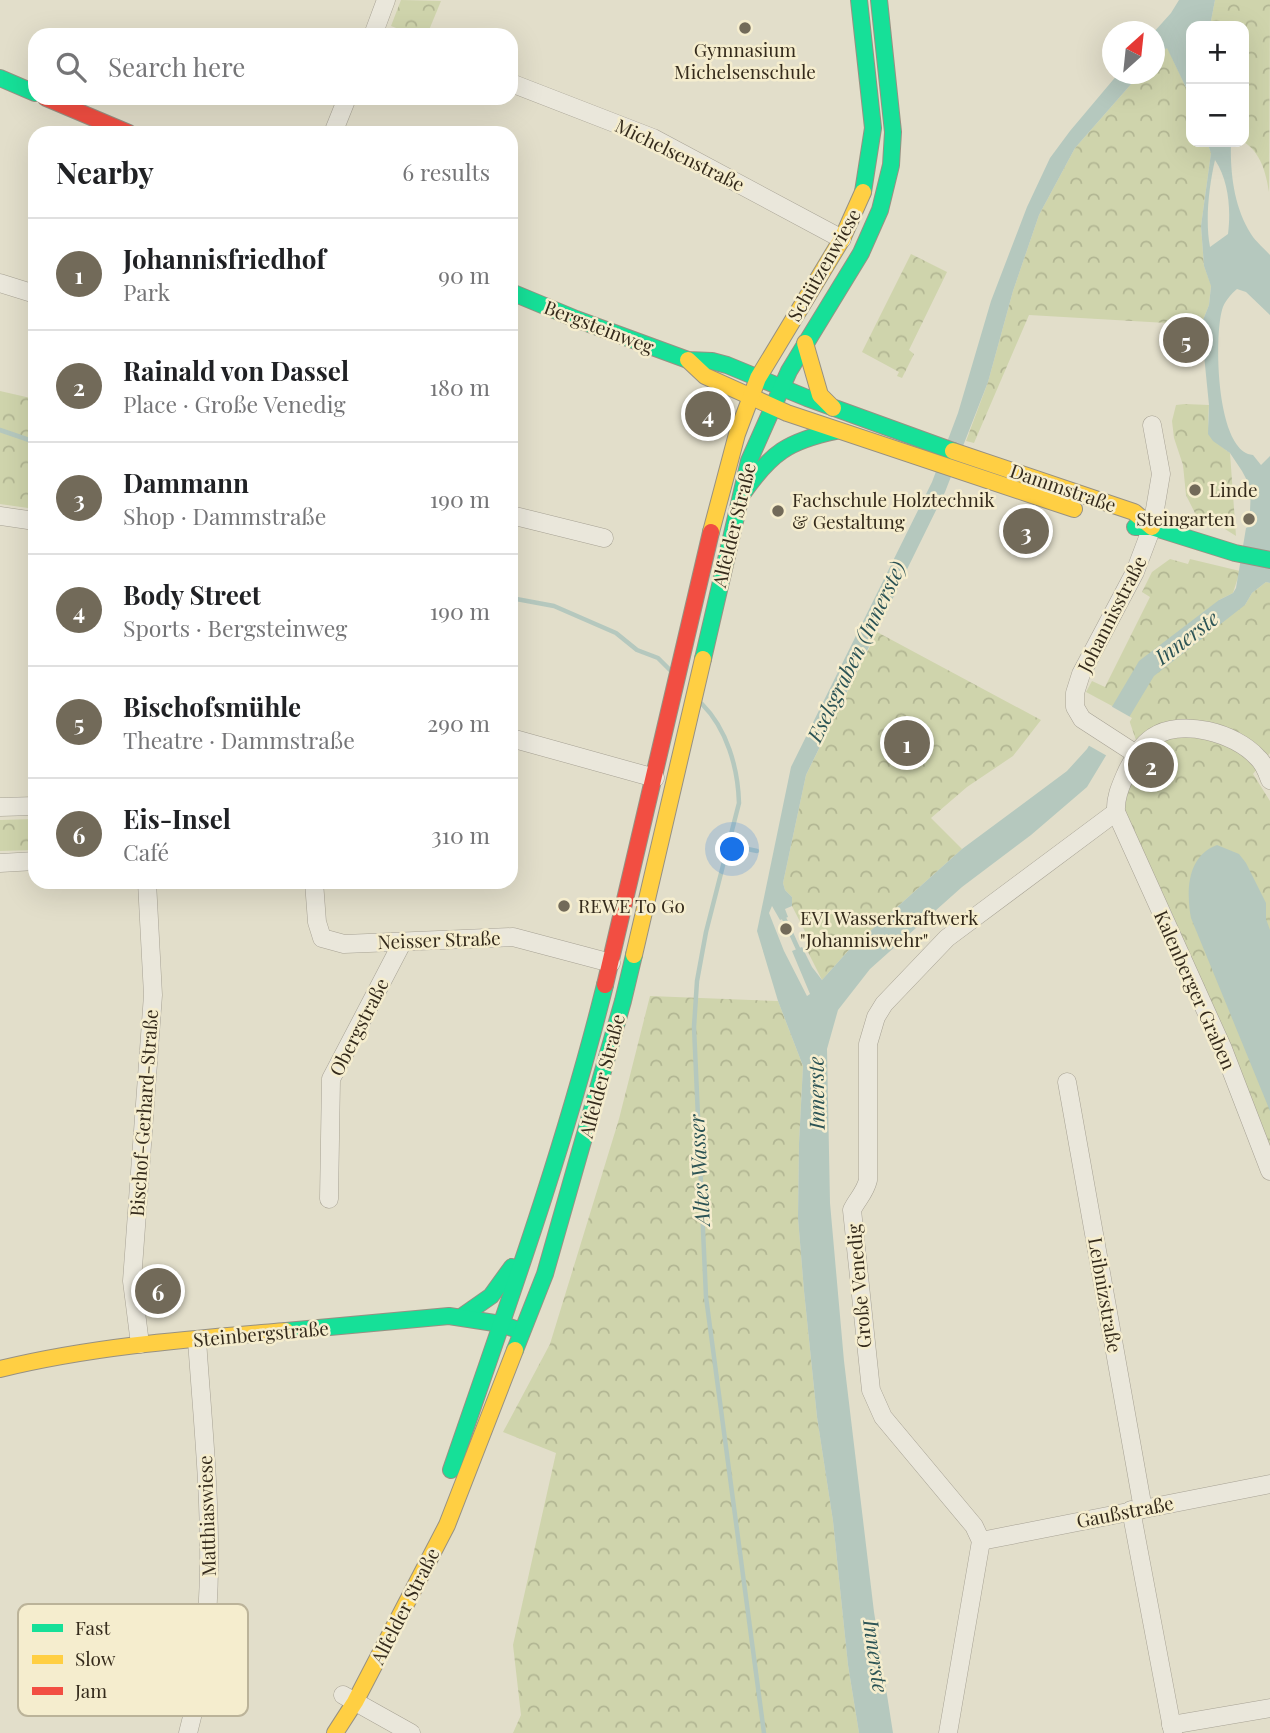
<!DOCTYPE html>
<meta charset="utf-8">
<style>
:root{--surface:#fff;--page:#f2f2f2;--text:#202124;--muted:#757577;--line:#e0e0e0;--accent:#726a59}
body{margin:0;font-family:"Playfair Display",serif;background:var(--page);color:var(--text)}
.controls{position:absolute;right:21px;top:21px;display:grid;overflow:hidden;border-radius:14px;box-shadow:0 7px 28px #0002}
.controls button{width:63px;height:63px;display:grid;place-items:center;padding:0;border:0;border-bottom:2px solid var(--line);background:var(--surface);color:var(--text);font:35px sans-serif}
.compass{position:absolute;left:1102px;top:21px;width:63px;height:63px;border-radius:50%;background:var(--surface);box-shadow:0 7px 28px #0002;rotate:27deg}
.you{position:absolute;left:733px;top:850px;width:24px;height:24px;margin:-18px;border:5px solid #fff;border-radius:50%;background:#1a73e8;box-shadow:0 0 0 10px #1a73e833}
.badge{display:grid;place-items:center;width:46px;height:46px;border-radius:50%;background:var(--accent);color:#fff;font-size:23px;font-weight:700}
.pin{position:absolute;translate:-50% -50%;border:4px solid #fff;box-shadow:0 2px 7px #0006}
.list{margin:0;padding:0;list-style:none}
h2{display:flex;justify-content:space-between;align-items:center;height:91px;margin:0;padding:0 28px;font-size:30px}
h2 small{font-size:23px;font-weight:400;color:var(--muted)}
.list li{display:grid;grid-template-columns:46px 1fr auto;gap:21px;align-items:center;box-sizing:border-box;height:112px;padding:0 28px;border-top:2px solid var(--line)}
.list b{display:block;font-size:26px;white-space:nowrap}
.list p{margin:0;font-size:23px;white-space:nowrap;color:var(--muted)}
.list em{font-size:23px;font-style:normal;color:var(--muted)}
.icon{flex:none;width:38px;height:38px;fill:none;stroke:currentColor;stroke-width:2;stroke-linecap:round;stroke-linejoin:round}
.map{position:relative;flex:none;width:1270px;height:1733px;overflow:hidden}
.search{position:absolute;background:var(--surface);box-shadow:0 7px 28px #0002;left:28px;top:28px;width:490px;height:77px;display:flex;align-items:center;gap:18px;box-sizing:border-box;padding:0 24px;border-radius:21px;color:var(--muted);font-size:26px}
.panel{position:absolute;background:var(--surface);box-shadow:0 7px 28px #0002;left:28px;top:126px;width:490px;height:763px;border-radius:21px}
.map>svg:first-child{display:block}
</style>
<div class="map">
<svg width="1270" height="1733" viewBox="0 0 1270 1733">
<defs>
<pattern id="park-crowns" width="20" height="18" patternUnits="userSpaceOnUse" patternTransform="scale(1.75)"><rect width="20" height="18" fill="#cfd4ac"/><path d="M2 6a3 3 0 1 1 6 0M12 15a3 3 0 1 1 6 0" fill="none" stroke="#b2b693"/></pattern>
</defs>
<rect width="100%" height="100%" fill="#e2deca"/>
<g fill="url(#park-crowns)">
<polygon points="401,0 441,1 427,35 414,35 391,26"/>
<path d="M1215,0H1270L1269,192C1266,173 1261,153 1244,142V26H1210Z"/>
<polygon points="1167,47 1191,98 1191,142 1207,142 1211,153 1201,226 1204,266 1211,285 1209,305 1201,325 1029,315 974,443 966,441 988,382 1013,291 1039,215 1075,148 1140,74 1154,74 1155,57"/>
<polygon points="911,254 947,272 909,350 914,354 902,378 897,376 899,372 862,352"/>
<polygon points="0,391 35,399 35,509 0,504"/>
<path d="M1185,404L1209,405C1207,432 1208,437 1230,453L1236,536L1217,524L1196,515L1186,495L1183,465L1174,438L1172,421L1176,405Z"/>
<polygon points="1170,559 1188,564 1190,559 1240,571 1233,593 1219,600 1245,605 1252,593 1266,582 1270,583 1270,753 1253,774 1270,801 1270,1163 1118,812 1136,740 1127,714 1086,692 1092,681 1105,687 1150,597 1142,592 1152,572"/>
<polygon points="877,632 1041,720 1013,756 967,787 931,818 962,849 848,951 822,980 808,952 813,947 792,906 792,897 785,890 783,883 806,775"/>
<polygon points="35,819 35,850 0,851 0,820"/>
<polygon points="650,996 778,1001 803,1066 799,1143 798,1218 804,1291 817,1417 833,1521 848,1665 859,1733 513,1733 521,1715 513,1645 556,1453 503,1432 550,1344 619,1119"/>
</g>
<g fill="#b5c8be" fill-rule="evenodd">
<polygon points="1179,0 1215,0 1210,26 1191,26 1191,98 1167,48 1155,57 1154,32 1171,13"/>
<path d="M1118,74H1140L1075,148L1039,215L1013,291L988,382L945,492L806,775L783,883L785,890L792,897V906L785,909L788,917L780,920L772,906L769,913L784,951L807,996L810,994L792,951L802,947L812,967L822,980L848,951L962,849L1067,771L1087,749L1139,661L1219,600L1233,593L1236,588L1246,528L1251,526L1253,517L1250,511L1251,488L1242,471L1230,453L1213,441L1208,434L1209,405L1201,325L1209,305L1211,286L1204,266L1201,226L1211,153L1207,142H1231C1230,173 1234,207 1251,234C1256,242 1264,248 1270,255V315L1246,292L1237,289C1231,294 1224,302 1222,310C1214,338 1216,452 1253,455L1261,465L1270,456V583L1266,582L1252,593L1245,605L1154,676L1087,787L1031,835L962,887L870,969L838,1010L827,1049L830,1203L844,1361L874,1612L893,1733H859L848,1665L833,1521L817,1417L804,1291L798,1218L799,1143L803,1066L778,1001L757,931L791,767L932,482L958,413L991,301L1027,207L1050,158L1070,131ZM1215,160C1229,181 1231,210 1228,234L1210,247C1205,221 1209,186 1215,160Z"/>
<path d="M1217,845L1239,854L1246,863L1266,903V919L1270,930V1111L1191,918C1186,891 1187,856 1217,845Z"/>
</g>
<polygon fill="#e2deca" points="1109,705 1132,718 1109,757 1086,744"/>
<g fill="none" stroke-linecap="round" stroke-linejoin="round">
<g stroke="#b5c8be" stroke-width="4.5">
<polyline points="0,430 35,442"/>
<polyline points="511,598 554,606 616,633 637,650 658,658 670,670"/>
<path d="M702,704C727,729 738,768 739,803L706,932L697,981L694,1027L706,1297L764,1733"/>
<polyline points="729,845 757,851"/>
<polyline points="783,916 800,953"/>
</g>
<defs>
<g id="street">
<polyline points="373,35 386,0"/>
<polyline points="511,83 653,138 842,239"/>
<polyline points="333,133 347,98"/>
<polyline points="0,283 35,294"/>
<polyline points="511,515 604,538"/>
<polyline points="0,516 35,521"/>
<polyline points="511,738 655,778"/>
<polyline points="1136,754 1082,719 1075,707 1075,693 1081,674 1135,572 1152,527 1161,474 1152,425"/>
<path d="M1270,780C1267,772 1264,763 1257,757C1235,733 1182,718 1153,737C1140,746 1134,758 1127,771C1121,785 1115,797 1116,812L1223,1049L1270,1171"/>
<polyline points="0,807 35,806"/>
<polyline points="0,863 35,861"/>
<polyline points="314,882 317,922 322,938 344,944 513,937 611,963"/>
<polyline points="1067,1082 1143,1509"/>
<polyline points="329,1199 331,1079 402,943"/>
<polyline points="140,1344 132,1281 153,995 147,882"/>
<polyline points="1131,1510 1173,1733"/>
<polyline points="981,1541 1270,1484"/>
<polyline points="343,1695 411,1733"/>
<polyline points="1171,1725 1270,1708"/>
<path d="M188,1733C223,1604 206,1471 197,1340"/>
<path d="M948,1733L981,1541L974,1526L883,1417L871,1390L852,1210C857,1199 865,1193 868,1180V1044L876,1017L884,1004L947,938L1116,812"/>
</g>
<g id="fast">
<polyline points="859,0 873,128 863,192"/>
<polyline points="0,78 35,93"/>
<polyline points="511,292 576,319 688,360 712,361 727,365 807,398 953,451"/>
<path d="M743,493C771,453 788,441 836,431"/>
<polyline points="1135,527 1152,527 1235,553 1270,560"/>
<polyline points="703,659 749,461 789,371 861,253 880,210 891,165 893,132 879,0"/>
<polyline points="461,1317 491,1296 512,1267"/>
<polyline points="286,1331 449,1316 501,1324 521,1331"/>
<polyline points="515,1350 545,1274 623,1001 634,955"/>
<path d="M451,1470C506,1310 564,1150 605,985"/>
</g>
<g id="slow">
<polyline points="805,343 820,395 833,408"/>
<polyline points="688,360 705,376 787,413 1074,509"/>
<polyline points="953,451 1134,512 1152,527"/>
<polyline points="711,532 737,434 758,378 842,239 863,192"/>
<polyline points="634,955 703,659"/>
<path d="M0,1369C94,1346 190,1339 286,1331"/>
<polyline points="335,1733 355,1702 447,1525 515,1350"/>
</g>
<g id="jam">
<polyline points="46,98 129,133"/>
<polyline points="605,985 711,532"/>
</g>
</defs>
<use href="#street" stroke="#a7a294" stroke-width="19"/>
<use href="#fast" stroke="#979183" stroke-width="18"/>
<use href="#slow" stroke="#979183" stroke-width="18"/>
<use href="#jam" stroke="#979183" stroke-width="18"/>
<use href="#street" stroke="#eae7db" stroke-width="18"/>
<use href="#fast" stroke="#16e098" stroke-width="16"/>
<use href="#slow" stroke="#ffcf43" stroke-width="16"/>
<use href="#jam" stroke="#f24e42" stroke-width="16"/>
</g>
<g fill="#726a59" stroke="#f5edce" stroke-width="2.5">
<circle cx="745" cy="28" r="7"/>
<circle cx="1195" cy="490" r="7"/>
<circle cx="778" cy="511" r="7"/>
<circle cx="1249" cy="519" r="7"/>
<circle cx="564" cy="906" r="7"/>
<circle cx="786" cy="929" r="7"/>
</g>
<g text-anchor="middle" stroke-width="5" stroke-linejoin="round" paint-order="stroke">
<g font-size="19" fill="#352b1c" stroke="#f5edce" text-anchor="start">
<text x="745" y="57" text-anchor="middle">Gymnasium<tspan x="745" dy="22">Michelsenschule</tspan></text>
<text x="1209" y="497">Linde</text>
<text x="792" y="507">Fachschule Holztechnik<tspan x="792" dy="22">&amp; Gestaltung</tspan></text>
<text x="1235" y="526" text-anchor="end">Steingarten</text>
<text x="578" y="913">REWE To Go</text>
<text x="800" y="925">EVI Wasserkraftwerk<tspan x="800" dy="22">"Johanniswehr"</tspan></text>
</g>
<g font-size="19" fill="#352b1c" stroke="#f5edce">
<text transform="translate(680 155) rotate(26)" y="7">Michelsenstraße</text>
<text transform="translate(824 265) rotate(-60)" y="7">Schützenwiese</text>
<text transform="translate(599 327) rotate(21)" y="7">Bergsteinweg</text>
<text transform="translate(1063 488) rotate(19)" y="7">Dammstraße</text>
<text transform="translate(734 525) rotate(-76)" y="7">Alfelder Straße</text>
<text transform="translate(1112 614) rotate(-63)" y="7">Johannisstraße</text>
<text transform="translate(439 940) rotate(-2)" y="7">Neisser Straße</text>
<text transform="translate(1195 990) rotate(66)" y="7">Kalenberger Graben</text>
<text transform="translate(359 1027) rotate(-63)" y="7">Obergstraße</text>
<text transform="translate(602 1076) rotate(-75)" y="7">Alfelder Straße</text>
<text transform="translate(144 1113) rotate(-86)" y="7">Bischof-Gerhard-Straße</text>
<text transform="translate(859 1286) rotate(-95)" y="7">Große Venedig</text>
<text transform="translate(1105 1295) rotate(80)" y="7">Leibnizstraße</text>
<text transform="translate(261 1334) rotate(-5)" y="7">Steinbergstraße</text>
<text transform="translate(1125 1512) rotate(-11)" y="7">Gaußstraße</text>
<text transform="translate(207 1516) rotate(-92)" y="7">Matthiaswiese</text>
<text transform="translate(405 1606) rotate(-63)" y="7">Alfelder Straße</text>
</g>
<g font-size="21" font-style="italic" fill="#2b5355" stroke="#f5edce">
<text transform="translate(1187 638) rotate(-37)" y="7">Innerste</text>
<text transform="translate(857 652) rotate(-64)" y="7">Eselsgraben (Innerste)</text>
<text transform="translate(817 1093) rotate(-91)" y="7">Innerste</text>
<text transform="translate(700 1170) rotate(-93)" y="7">Altes Wasser</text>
<text transform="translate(875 1656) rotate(82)" y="7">Innerste</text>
</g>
</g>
<rect x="18" y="1604" width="230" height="112" rx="10" fill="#f5edce" stroke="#bbb399" stroke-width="2"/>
<rect x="32" y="1624" width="31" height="8" fill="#16e098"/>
<rect x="32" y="1655" width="31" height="9" fill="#ffcf43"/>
<rect x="32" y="1687" width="31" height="8" fill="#f24e42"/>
<g font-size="19" fill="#352b1c">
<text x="75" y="1635">Fast</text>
<text x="75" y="1666">Slow</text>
<text x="75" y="1698">Jam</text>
</g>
</svg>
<div class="controls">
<button>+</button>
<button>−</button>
</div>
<svg class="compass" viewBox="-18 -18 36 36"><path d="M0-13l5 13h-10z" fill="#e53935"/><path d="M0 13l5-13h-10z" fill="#757577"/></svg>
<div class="you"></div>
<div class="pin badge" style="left:907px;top:743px">1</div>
<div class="pin badge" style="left:1151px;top:765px">2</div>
<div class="pin badge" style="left:1026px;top:531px">3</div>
<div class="pin badge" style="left:708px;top:414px">4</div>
<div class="pin badge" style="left:1186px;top:340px">5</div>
<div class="pin badge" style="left:158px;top:1291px">6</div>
<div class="search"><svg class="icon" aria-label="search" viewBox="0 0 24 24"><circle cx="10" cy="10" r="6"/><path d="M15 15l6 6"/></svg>Search here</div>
<section class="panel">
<h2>Nearby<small>6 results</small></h2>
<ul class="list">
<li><span class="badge">1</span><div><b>Johannisfriedhof</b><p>Park</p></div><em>90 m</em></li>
<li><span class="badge">2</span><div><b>Rainald von Dassel</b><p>Place · Große Venedig</p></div><em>180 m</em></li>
<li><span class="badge">3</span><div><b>Dammann</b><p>Shop · Dammstraße</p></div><em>190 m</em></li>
<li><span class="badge">4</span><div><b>Body Street</b><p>Sports · Bergsteinweg</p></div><em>190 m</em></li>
<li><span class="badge">5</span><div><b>Bischofsmühle</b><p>Theatre · Dammstraße</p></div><em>290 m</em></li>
<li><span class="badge">6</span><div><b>Eis-Insel</b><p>Café</p></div><em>310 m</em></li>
</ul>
</section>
</div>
